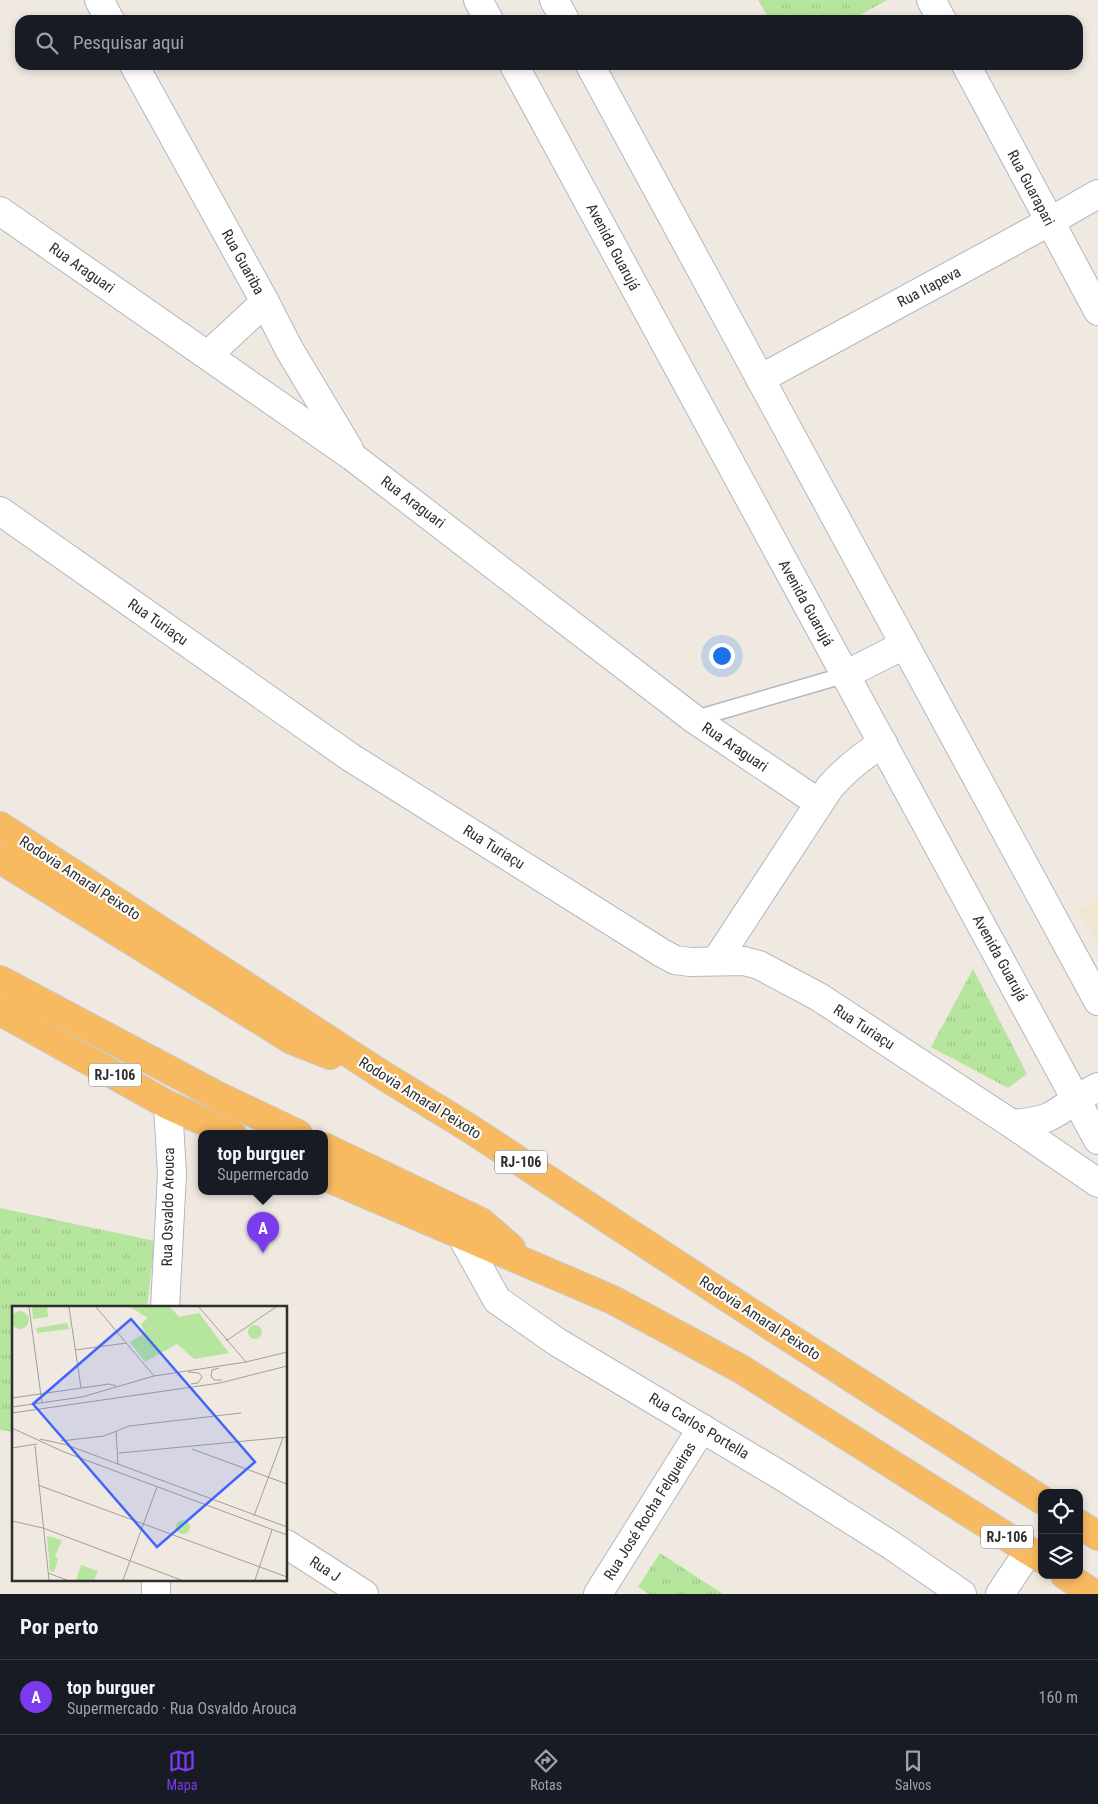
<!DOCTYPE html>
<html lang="pt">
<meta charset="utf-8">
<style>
:root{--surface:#171b24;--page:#242831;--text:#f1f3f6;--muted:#9ea1a6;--line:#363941;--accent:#7c3aed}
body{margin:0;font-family:"Roboto Condensed",sans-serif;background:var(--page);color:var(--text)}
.controls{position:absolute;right:15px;bottom:15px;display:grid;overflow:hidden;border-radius:10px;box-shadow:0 2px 8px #0003}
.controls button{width:45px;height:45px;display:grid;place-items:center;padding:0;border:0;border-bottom:1px solid var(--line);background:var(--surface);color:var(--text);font:25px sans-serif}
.you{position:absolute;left:721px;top:655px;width:18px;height:18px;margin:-12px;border:4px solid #fff;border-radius:50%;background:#1a73e8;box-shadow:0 0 0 8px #1a73e833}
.badge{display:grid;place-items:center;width:32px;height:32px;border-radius:50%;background:var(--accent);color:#fff;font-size:16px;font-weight:700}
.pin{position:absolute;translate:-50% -41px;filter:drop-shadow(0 1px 2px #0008)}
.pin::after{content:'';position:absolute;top:26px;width:18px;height:15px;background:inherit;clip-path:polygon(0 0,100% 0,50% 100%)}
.popup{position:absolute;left:198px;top:1130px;width:130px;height:65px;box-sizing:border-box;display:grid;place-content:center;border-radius:10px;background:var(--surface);filter:drop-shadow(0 1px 4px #0005);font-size:16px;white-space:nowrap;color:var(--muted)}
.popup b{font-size:19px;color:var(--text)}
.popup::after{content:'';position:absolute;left:50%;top:100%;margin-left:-10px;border:10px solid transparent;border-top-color:var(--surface)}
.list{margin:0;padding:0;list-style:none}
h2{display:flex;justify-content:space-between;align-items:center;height:65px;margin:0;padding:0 20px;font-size:21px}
h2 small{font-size:16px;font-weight:400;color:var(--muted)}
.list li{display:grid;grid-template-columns:32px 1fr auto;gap:15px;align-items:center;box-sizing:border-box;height:75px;padding:0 20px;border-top:1px solid var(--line)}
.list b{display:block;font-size:19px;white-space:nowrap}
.list p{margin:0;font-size:16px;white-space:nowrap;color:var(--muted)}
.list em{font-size:16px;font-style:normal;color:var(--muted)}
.icon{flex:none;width:28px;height:28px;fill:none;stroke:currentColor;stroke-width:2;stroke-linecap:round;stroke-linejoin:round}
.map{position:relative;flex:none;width:1098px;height:1594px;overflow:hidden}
.search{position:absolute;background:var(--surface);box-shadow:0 2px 8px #0003;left:15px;right:15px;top:15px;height:55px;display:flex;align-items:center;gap:12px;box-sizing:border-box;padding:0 18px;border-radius:15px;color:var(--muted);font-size:19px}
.sheet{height:140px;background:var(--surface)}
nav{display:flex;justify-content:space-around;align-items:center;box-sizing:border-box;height:70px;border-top:1px solid var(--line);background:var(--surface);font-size:14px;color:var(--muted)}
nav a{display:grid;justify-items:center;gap:2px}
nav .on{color:var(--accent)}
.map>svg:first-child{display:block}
</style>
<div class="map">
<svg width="1098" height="1594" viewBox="0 0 1098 1594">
<defs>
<pattern id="grass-tufts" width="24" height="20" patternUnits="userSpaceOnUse" patternTransform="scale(1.25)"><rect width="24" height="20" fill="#b6e59e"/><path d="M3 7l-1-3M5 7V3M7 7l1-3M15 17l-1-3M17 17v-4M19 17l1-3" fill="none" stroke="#9dc588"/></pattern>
</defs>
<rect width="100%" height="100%" fill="#efe9e1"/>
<polygon fill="#f0e6d1" points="1098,899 1098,945 1077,910"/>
<g fill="url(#grass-tufts)">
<polygon points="758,0 887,0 851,20 770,20"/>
<polygon points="973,969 1027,1074 1008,1088 931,1047"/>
<polygon points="0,1208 155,1241 147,1308 14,1308 14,1432 0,1430"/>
<polygon points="660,1553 723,1594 649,1594 638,1587"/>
</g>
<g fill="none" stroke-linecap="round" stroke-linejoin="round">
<defs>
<polyline id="service" points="694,719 845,675"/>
<g id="minor">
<polyline points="99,0 110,20"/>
<polyline points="931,0 942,20"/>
<polyline points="134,65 265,302 289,349 349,449"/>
<polyline points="966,65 1098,311"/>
<polyline points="0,211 353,457 694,719 819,803"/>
<polyline points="208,355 265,302"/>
<polyline points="760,379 1049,222 1098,194"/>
<polyline points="0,511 350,757 662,953 675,960 690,962 744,961 759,965 819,997 1012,1124 1098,1183"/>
<path d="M716,961L830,787C846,769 862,756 883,743"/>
<path d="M1012,1124C1044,1121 1050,1119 1076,1099"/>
<polyline points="461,1235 497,1300 557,1342 785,1478 891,1545 962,1594"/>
<polyline points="165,1308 172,1174 168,1105"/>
<polyline points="286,1544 364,1594"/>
<polyline points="156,1594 156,1580"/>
<polyline points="598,1594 702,1428"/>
<polyline points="1000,1594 1029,1551"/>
</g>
<g id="tertiary">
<polyline points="478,0 489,20"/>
<polyline points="554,0 565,20"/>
<polyline points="514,65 1098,1140"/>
<polyline points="590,65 1098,1001"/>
<polyline points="845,675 904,645"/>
<polyline points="1076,1099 1098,1087"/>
</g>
<g id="trunk">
<polyline points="0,826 381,1074 469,1128 768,1324 1042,1500"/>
<polyline points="0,859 292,1040 330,1055"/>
<polyline points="0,980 218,1096 298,1134"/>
<polyline points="0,1011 168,1105 232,1134"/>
<polyline points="324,1147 481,1222 511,1248"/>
<polyline points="324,1176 613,1300 741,1369 1042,1559"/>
<polyline points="1079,1524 1098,1536"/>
<polyline points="1065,1575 1094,1594"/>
</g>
</defs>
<use href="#service" stroke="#b4b7c1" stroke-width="18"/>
<use href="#minor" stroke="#b4b7c1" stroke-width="30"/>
<use href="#tertiary" stroke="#b4b7c1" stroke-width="30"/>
<use href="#trunk" stroke="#c9c9c9" stroke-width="30"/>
<use href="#service" stroke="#fff" stroke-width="15"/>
<use href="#minor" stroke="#fff" stroke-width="28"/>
<use href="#tertiary" stroke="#fff" stroke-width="28"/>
<use href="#trunk" stroke="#f8ba60" stroke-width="28"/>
</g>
<g text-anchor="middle" stroke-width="4.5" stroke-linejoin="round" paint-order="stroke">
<g fill="#fff" stroke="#6d6d6d" stroke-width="1">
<rect x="89" y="1063.5" width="52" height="23" rx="4"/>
<rect x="495" y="1150.5" width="52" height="23" rx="4"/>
<rect x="981" y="1525.5" width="52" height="23" rx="4"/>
</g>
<g font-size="14" font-weight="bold" fill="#2e2e2e">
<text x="115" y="1080">RJ-106</text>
<text x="521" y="1167">RJ-106</text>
<text x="1007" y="1542">RJ-106</text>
</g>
<g font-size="15" fill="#2e2e2e" stroke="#fff">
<text transform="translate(1031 188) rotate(62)" y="5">Rua Guarapari</text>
<text transform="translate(613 247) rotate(62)" y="5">Avenida Guarujá</text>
<text transform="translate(243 262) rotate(61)" y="5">Rua Guariba</text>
<text transform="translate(82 268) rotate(35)" y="5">Rua Araguari</text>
<text transform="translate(929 287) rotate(-28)" y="5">Rua Itapeva</text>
<text transform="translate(413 502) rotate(37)" y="5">Rua Araguari</text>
<text transform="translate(806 603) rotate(61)" y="5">Avenida Guarujá</text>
<text transform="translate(158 622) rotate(35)" y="5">Rua Turiaçu</text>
<text transform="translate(735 747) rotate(34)" y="5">Rua Araguari</text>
<text transform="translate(494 847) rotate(32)" y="5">Rua Turiaçu</text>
<text transform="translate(80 878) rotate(33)" y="5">Rodovia Amaral Peixoto</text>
<text transform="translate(1000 958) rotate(61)" y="5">Avenida Guarujá</text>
<text transform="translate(864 1027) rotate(33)" y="5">Rua Turiaçu</text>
<text transform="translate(420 1098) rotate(32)" y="5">Rodovia Amaral Peixoto</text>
<text transform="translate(168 1207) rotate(-89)" y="5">Rua Osvaldo Arouca</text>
<text transform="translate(760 1318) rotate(33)" y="5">Rodovia Amaral Peixoto</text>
<text transform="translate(699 1426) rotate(31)" y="5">Rua Carlos Portella</text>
<text transform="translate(650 1511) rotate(-58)" y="5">Rua José Rocha Felgueiras</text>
<text transform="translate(325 1569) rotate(33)" y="5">Rua J</text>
</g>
</g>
<g transform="translate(12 1306)">
<rect width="275" height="275" fill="#efe9e1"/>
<path d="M20,1H35L36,11L21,13ZM118,1H158L167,11L187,7L217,47L182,53L165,38L133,56L118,36L133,27L129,18L136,12ZM-1 14a9 9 0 1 1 18 0a9 9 0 1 1-18 0ZM55,17L57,23L25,27L24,22ZM236 26a7 7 0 1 1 14 0a7 7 0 1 1-14 0ZM164 221a7 7 0 1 1 14 0a7 7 0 1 1-14 0ZM35,230L50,234L43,250L46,253L42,266L38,265ZM69,259L86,265L82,274H64Z" fill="#b6e59e"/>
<path fill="none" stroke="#a29e99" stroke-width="1" d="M17,1L30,97M57,1L69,82M84,1L142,70M187,1L234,56M214,35L264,1M63,44L115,37M207,62L200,64L199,70L202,74H210M176,66L187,67L190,71L186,77L179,78M0,92L97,78L104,80M0,101L70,91L142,70L234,56L275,46M0,107L208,77L275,60M0,122L52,146L275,229M104,125L106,158M28,133L55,139L275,221M49,135L92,130L117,120L229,107M23,140L37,274M0,142L25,138M180,143L275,178M107,147L275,131M26,179L275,271M242,210L271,132M0,215L31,222L169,274M36,267L55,274M111,274L145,181M243,274L260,224"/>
<path fill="#4264fb" fill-opacity="0.15" stroke="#4264fb" stroke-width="2.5" d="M119,13L243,156L145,241L21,98Z"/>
<rect width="275" height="275" fill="none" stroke="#2e2e2e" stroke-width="2.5"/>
</g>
</svg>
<div class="controls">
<button><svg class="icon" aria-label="locate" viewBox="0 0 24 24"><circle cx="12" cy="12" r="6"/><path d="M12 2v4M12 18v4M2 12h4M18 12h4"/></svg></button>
<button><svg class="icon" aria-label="layers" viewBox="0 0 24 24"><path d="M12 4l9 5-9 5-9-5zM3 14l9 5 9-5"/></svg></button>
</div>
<div class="you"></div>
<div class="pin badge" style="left:263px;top:1253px">A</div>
<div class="popup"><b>top burguer</b>Supermercado</div>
<div class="search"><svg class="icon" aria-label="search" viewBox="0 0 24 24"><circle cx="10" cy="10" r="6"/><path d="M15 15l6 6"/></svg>Pesquisar aqui</div>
</div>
<section class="sheet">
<h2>Por perto<small></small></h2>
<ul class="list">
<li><span class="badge">A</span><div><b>top burguer</b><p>Supermercado · Rua Osvaldo Arouca</p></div><em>160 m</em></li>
</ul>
</section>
<nav>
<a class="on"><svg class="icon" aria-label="map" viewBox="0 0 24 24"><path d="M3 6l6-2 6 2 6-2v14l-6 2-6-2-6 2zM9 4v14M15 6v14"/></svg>Mapa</a>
<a><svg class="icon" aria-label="directions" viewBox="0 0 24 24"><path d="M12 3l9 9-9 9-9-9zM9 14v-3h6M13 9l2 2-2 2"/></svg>Rotas</a>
<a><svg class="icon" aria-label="saved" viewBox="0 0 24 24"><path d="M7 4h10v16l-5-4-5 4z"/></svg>Salvos</a>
</nav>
